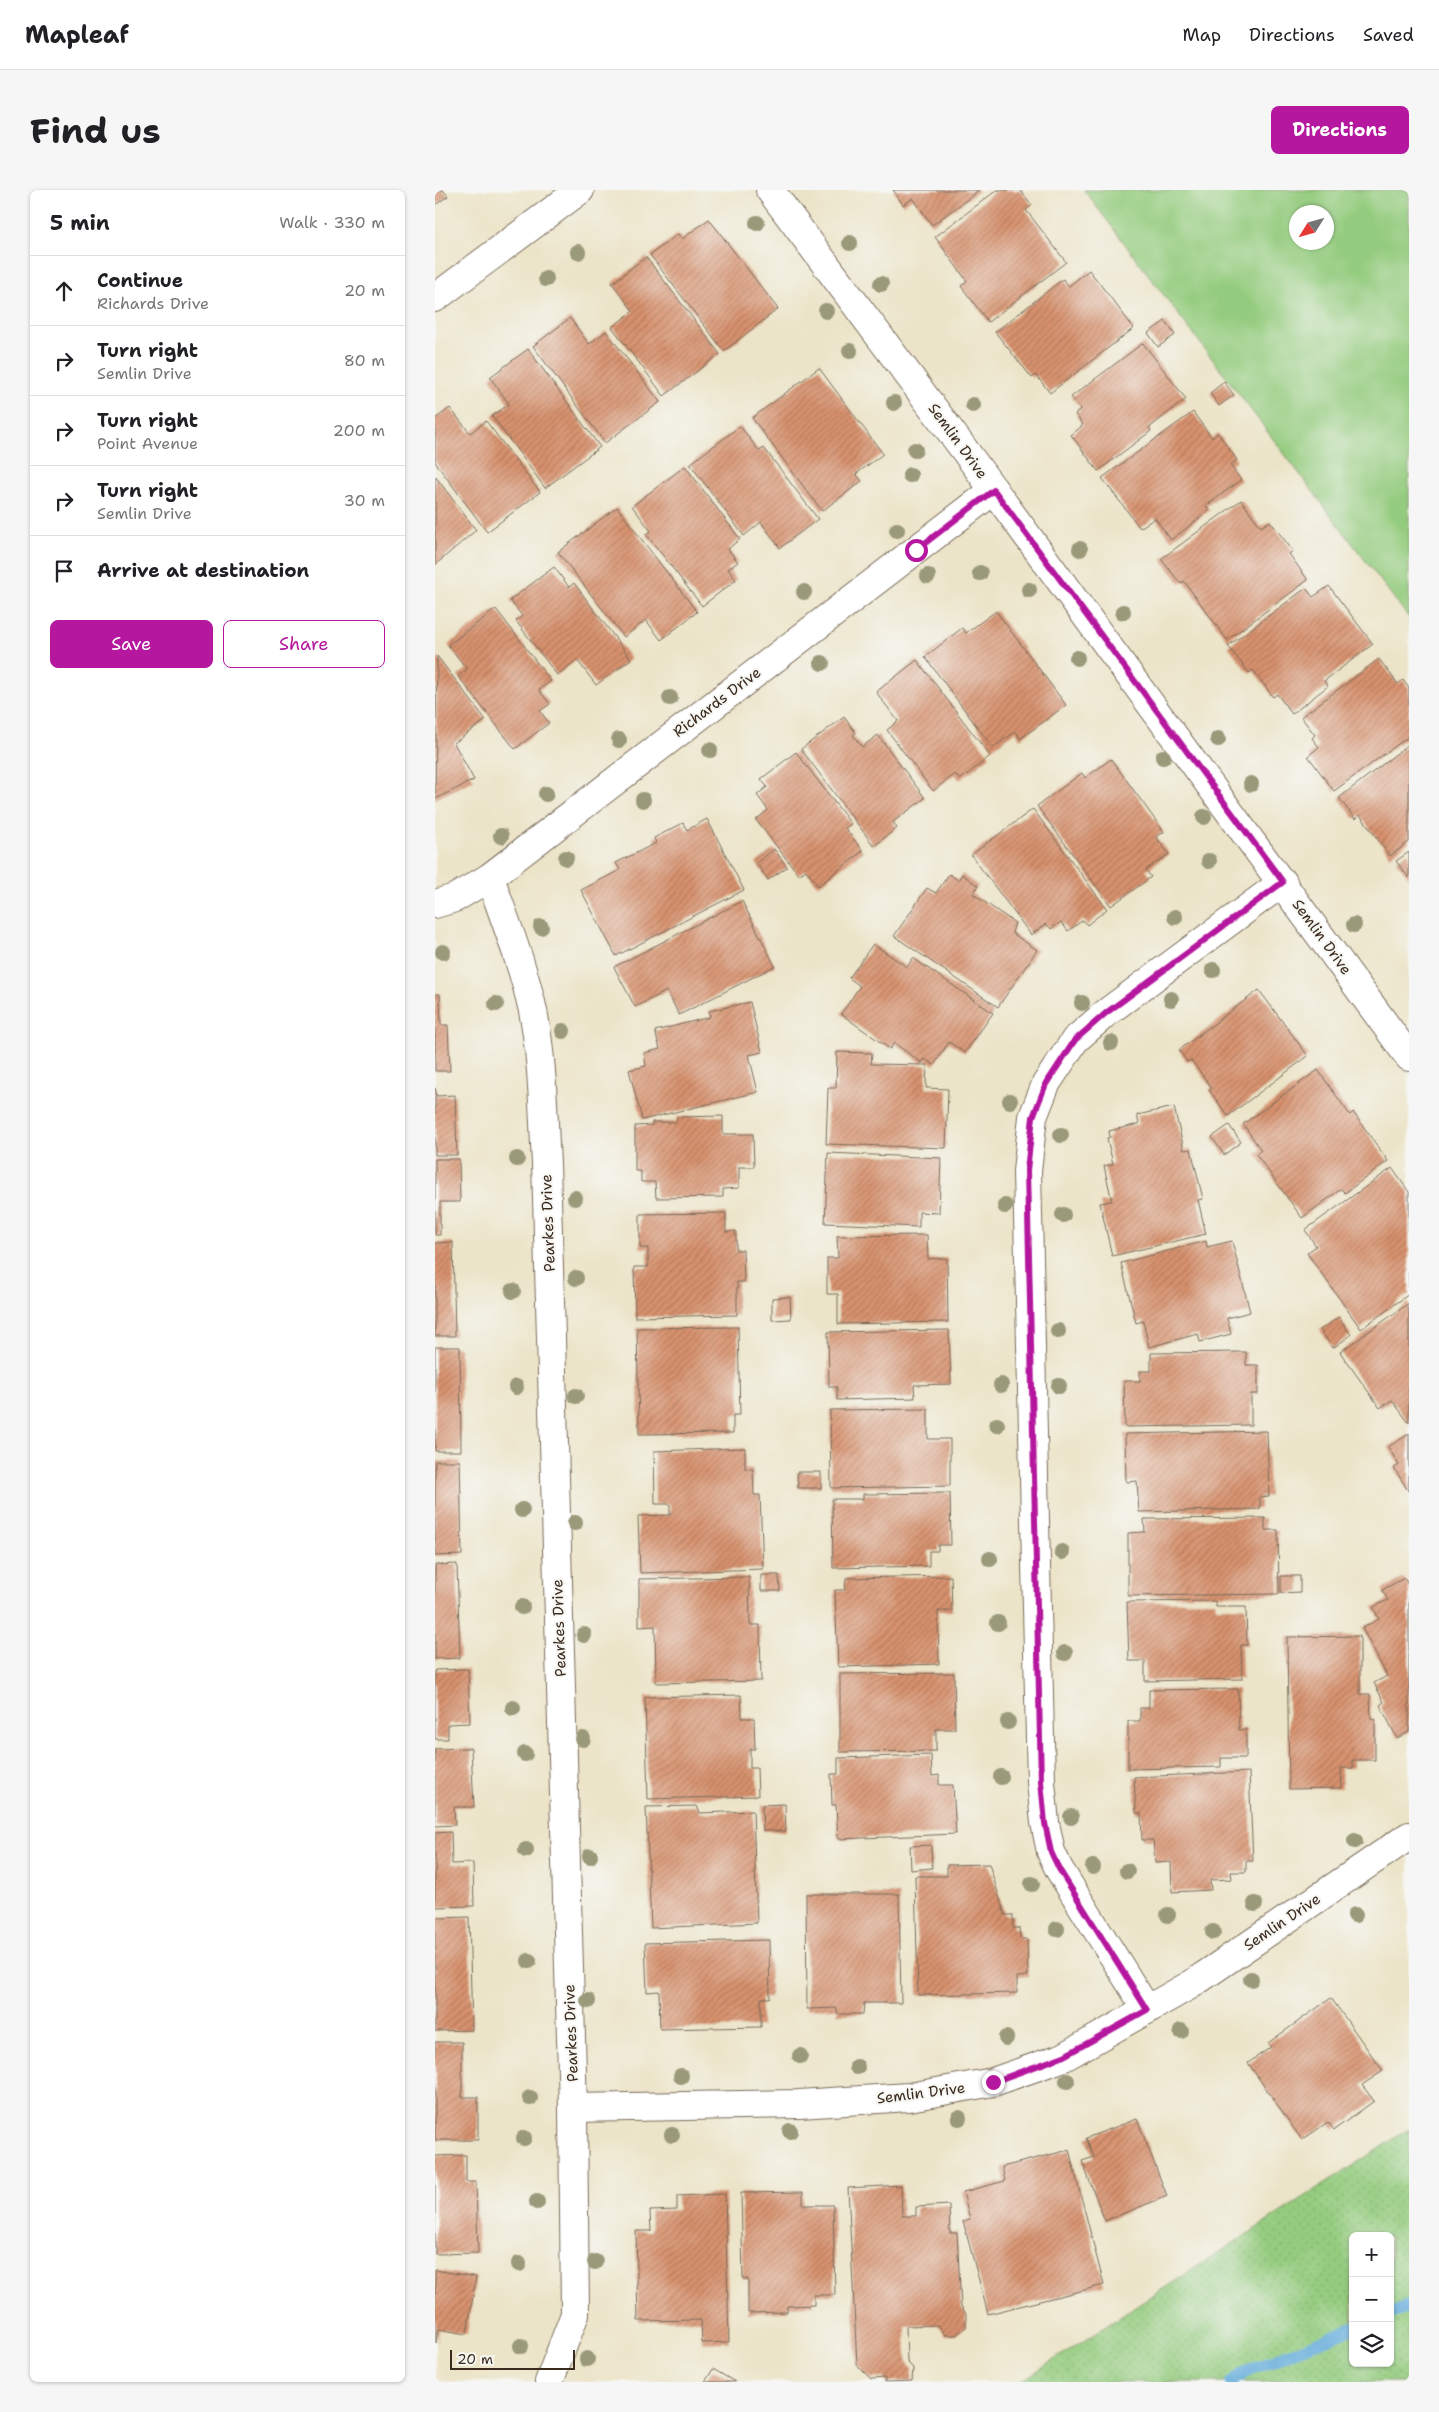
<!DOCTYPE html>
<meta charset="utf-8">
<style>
:root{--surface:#fff;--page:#f6f6f6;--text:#202124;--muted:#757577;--line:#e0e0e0;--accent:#b5179e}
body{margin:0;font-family:"Shantell Sans",sans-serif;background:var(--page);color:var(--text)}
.controls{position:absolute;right:15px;bottom:15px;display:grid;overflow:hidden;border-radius:8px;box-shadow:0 1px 4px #0004}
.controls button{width:45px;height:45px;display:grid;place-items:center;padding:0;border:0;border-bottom:1px solid var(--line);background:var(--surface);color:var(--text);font:25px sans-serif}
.compass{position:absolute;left:854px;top:15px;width:45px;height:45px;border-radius:50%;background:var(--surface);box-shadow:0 1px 4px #0004;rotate:233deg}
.scale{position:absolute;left:15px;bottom:12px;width:125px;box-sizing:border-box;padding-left:5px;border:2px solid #3b2a1e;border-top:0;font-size:14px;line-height:18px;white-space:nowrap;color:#3b2a1e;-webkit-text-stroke:4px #f6f6f2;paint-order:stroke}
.stop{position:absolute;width:15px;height:15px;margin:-11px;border:4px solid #b5179e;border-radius:50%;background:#fff}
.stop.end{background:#b5179e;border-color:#fff;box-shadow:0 1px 5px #0008}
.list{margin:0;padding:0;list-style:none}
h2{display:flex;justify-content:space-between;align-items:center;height:65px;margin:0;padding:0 20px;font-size:21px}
h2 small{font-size:16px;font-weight:400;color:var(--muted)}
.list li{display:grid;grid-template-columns:32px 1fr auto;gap:15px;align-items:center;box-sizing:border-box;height:70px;padding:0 20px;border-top:1px solid var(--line)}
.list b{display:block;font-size:19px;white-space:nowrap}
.list p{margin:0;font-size:16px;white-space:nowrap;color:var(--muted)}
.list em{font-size:16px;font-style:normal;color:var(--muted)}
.actions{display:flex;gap:10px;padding:15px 20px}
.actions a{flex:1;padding:11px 0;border:1px solid var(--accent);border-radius:8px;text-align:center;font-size:18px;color:var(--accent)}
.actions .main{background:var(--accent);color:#fff}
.icon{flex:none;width:28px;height:28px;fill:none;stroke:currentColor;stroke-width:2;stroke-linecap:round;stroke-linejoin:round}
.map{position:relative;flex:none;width:974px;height:2192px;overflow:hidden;border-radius:8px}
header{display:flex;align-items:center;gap:30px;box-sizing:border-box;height:70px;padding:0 25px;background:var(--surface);border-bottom:1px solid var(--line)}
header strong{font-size:24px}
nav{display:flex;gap:28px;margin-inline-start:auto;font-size:18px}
.intro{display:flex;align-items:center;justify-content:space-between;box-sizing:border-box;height:120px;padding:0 30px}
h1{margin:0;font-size:35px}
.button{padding:12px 22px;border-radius:8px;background:var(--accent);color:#fff;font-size:18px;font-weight:700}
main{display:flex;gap:30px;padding:0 30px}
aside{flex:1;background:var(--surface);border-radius:8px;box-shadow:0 1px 4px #0004}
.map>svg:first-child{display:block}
</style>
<header>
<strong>Mapleaf</strong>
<nav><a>Map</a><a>Directions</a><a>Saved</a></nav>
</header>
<div class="intro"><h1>Find us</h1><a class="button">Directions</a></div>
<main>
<aside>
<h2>5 min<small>Walk · 330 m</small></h2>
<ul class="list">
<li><svg class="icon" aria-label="ahead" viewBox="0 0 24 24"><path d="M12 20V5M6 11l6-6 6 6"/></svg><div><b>Continue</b><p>Richards Drive</p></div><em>20 m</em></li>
<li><svg class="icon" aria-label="right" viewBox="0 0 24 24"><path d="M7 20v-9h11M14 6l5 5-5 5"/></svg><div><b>Turn right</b><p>Semlin Drive</p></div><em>80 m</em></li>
<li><svg class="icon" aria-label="right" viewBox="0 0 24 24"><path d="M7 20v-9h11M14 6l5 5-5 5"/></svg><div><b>Turn right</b><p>Point Avenue</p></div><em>200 m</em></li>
<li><svg class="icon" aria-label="right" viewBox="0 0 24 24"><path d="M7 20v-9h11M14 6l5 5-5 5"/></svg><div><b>Turn right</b><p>Semlin Drive</p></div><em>30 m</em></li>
<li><svg class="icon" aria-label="arrive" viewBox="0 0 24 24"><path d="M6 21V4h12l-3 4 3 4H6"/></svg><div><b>Arrive at destination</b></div></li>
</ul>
<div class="actions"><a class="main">Save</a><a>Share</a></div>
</aside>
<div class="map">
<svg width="974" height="2192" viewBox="0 0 974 2192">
<defs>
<pattern id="park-dots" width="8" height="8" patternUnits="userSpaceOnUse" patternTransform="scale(1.25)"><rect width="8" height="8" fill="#94cc7f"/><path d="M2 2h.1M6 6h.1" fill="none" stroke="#80af6d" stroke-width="1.8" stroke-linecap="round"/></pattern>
<pattern id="building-hatch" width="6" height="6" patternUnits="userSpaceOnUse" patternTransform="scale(1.25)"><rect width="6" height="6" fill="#d8926e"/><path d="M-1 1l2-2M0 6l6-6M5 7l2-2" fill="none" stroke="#b0775a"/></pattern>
</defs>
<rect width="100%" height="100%" fill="#f6f6f2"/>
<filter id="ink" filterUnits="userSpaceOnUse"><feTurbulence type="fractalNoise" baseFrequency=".02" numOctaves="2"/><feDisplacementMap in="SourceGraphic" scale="10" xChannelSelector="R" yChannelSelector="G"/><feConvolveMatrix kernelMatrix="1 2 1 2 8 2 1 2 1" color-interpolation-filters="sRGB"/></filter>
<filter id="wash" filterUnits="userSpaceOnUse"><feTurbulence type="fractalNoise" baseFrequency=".0096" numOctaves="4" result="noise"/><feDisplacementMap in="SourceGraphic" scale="20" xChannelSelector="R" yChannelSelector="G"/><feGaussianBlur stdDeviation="1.12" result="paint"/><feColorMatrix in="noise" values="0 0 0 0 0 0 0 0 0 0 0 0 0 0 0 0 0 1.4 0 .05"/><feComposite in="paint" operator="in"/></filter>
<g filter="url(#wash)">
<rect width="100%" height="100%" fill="#ece4c8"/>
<path fill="#94cc7f" stroke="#687b4e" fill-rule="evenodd" d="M649,0H974V428ZM862,22H892V52H862Z"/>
<path fill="url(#park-dots)" stroke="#687b4e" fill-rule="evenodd" d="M974,1939V2192H585ZM918,2046H955V2173H918Z"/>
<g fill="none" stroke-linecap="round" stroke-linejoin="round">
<g stroke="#64acdb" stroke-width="12">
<polyline points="955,2123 974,2116"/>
<polyline points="796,2192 814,2180 918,2138"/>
</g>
</g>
<g id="blocks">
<g fill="url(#building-hatch)">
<polygon points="0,0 8,0 13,6 0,15"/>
<polygon points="458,0 545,0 497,35 478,8 468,15"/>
<polygon points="562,0 585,0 597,15 591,20 631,72 553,132 526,96 532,91 500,47"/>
<polygon points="274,29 343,119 289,161 215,65 243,44 247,49"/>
<polygon points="211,67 285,164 229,206 177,137 198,121 177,93"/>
<polygon points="654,80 699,138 615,203 601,185 597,188 560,142 628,89 634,96"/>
<polygon points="135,128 154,154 171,141 225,212 170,253 98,156"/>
<polygon points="730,131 740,145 723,157 713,143"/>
<polygon points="708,153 751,209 714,238 716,241 663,281 636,245 648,235 640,224 646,219 636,207"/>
<polygon points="93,159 165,257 110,298 57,226 74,214 55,187"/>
<polygon points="384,178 448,264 421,284 427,291 387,321 317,228"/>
<polygon points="789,192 799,205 784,216 775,203"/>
<polygon points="15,218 35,243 51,231 105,302 52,342 0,272 0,229"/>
<polygon points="758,222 777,248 783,243 802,270 795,275 806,290 771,316 775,320 736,350 720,328 705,338 667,288"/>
<polygon points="305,236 324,261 329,258 383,329 345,358 326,332 309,346 255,274"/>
<polygon points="250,276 305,349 293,359 303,372 293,379 301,390 267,416 211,344 216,341 197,316"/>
<polygon points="0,286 41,340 0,375"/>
<polygon points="806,310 826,337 835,331 858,361 854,364 873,390 792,450 749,391 746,394 726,369"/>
<polygon points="182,317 262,422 226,450 211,430 189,447 123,362"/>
<polygon points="119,377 134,397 139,393 196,469 161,495 142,470 122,485 81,431 87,426 75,410"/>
<polygon points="894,396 938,454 889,491 893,496 857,524 842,504 838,507 818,480 814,483 793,456 871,398 878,407"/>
<polygon points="61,419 116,491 104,500 115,514 105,521 114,533 80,559 23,486 32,479 13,455"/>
<polygon points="561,421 631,515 585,549 581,541 558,558 490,467 527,438 531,443"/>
<polygon points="2,466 51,530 19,553 39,590 0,609"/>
<polygon points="944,469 963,494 968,490 974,498 974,546 899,601 873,566 884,557 877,548 880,545 866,527"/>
<polygon points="482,470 555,566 525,590 520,584 498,601 452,540 463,531 441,502"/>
<polygon points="409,527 421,543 418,545 427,557 443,545 490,608 458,632 462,638 439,656 366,559"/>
<polygon points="974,554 974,652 955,666 925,625 920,629 904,608"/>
<polygon points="361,562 416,634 410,638 428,661 383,696 371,680 364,685 321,630 333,620 322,605 332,597 326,589"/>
<polygon points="676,569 729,642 721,647 734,664 711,680 716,687 676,716 602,616 647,583 650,588"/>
<polygon points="598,619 672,719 652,735 648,730 633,741 626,732 616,739 611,734 596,745 536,665"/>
<polygon points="272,629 309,700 181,766 146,700 185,680 181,673 221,653 219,648 248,633 252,640"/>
<polygon points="339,659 352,677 333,690 321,673"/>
<polygon points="974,662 974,688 961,671"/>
<polygon points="514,684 523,690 527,684 543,696 538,704 580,733 577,743 602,760 563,817 459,746 492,698 501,703"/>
<polygon points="307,711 340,776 244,825 232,801 200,817 179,777"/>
<polygon points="438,754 472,777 478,768 558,823 530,863 514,852 499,875 490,869 487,873 459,853 455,859 406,824 425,796 414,788"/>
<polygon points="824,800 873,866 793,926 774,900 777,898 756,870 752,872 744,860"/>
<polygon points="0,804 5,804 6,835 13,835 15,881 0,881"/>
<polygon points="315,812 327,862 314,865 323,902 207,930 194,880 211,876 209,863 225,859 220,841 275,827 274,821"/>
<polygon points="402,862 437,863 436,874 492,875 491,898 513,899 511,958 391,954 393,898 401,898"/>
<polygon points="883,880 915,925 918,922 953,971 910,1003 906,999 867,1028 821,964 826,960 808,934"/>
<polygon points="0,898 2,906 20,905 22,965 0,965"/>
<polygon points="739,917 749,960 756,959 768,1009 763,1010 771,1044 677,1066 665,1013 677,1011 669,976 678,974 672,948 675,947 674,941 704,934 702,925"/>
<polygon points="288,926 288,944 318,944 319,977 304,977 304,998 288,999 288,1007 221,1008 220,992 206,992 206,981 200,981 200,936 217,935 217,932 241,932 242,927"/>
<polygon points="794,935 806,952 789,965 777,947"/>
<polygon points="393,963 506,968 504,1023 484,1022 484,1037 390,1033"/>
<polygon points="0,969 24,969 25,1012 5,1012 5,1045 0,1045"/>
<polygon points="957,978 974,1002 974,1104 926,1139 872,1063 881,1056 870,1040"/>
<polygon points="291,1023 291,1042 301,1041 301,1060 308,1060 309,1092 302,1092 302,1125 200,1127 199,1077 213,1077 213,1058 205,1058 205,1024"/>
<polygon points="492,1045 493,1069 512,1068 513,1132 403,1134 403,1104 392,1104 392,1068 403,1068 402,1046"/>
<polygon points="771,1051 772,1057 797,1051 815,1122 792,1128 796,1144 765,1152 763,1144 714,1157 708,1131 701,1133 686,1073"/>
<polygon points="18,1052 20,1146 0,1146 0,1053"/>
<polygon points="355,1107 356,1129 337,1130 337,1108"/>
<polygon points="974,1113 974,1233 957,1210 945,1218 905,1162"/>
<polygon points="904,1127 916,1145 898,1158 885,1140"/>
<polygon points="303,1137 305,1225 298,1225 298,1243 204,1244 202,1138"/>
<polygon points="514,1140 516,1194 479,1195 480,1208 402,1210 402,1197 394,1197 393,1142"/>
<polygon points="0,1157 25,1157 26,1261 0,1261"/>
<polygon points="811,1162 811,1175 823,1175 823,1204 816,1204 816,1235 690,1237 689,1191 705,1191 705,1181 716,1181 716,1163"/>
<polygon points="493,1219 493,1249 515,1249 515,1296 396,1298 395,1220"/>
<polygon points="832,1241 834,1306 825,1307 825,1319 704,1322 702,1291 691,1292 690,1244"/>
<polygon points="974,1244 974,1302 959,1278 964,1275 953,1257"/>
<polygon points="310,1258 310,1279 318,1279 319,1305 325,1305 328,1379 205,1383 203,1326 235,1325 235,1314 220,1314 219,1261"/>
<polygon points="0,1271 25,1271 27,1365 0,1366"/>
<polygon points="362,1282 386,1282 386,1298 363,1298"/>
<polygon points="515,1303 516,1355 503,1355 503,1361 494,1361 494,1376 398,1378 397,1309 428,1309 428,1304"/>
<polygon points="830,1328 830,1340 843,1340 844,1404 693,1406 693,1343 710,1342 709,1329"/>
<polygon points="22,1374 25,1468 0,1469 0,1375"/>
<polygon points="326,1385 344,1385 345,1401 326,1401"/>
<polygon points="516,1386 517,1421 503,1421 504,1474 403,1477 400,1400 410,1400 411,1388"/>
<polygon points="846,1386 865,1386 865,1402 846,1403"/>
<polygon points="314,1387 315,1435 325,1435 326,1491 221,1493 220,1436 204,1437 204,1389"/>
<polygon points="969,1388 974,1396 974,1542 962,1548 945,1515 949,1512 939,1493 952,1486 927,1438 944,1429 938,1417 953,1410 947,1400"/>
<polygon points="780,1411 781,1417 811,1417 812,1455 806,1455 807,1489 710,1491 710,1471 694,1471 692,1412"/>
<polygon points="925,1446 925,1504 935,1504 936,1529 940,1530 940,1570 918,1570 918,1578 906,1578 907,1598 854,1599 852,1447"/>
<polygon points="33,1479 35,1533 13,1534 13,1549 0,1549 0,1480"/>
<polygon points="519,1483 520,1539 501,1539 501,1561 405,1562 405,1484"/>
<polygon points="803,1499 804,1540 811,1539 811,1568 786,1568 786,1577 693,1579 693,1531 705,1531 705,1518 714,1518 714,1500"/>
<polygon points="306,1505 307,1528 319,1528 320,1559 315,1559 315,1578 322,1578 323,1606 213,1609 210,1507"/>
<polygon points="36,1558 39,1617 19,1617 20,1635 0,1636 0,1559"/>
<polygon points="496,1565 497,1586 504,1585 504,1595 518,1595 521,1644 403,1649 401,1615 397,1615 396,1584 403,1584 403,1568"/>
<polygon points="814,1582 818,1671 811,1671 811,1682 796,1682 797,1689 775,1690 776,1700 737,1702 736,1672 720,1673 718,1650 707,1650 706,1623 701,1623 699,1587"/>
<polygon points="350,1614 351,1641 328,1641 327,1615"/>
<polygon points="262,1616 265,1623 318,1621 322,1733 216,1738 211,1617"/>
<polygon points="16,1642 17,1674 38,1673 39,1716 0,1717 0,1643"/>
<polygon points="496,1655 497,1678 476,1680 475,1656"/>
<polygon points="554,1674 570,1725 578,1725 578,1738 584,1738 585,1749 592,1749 593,1786 582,1787 582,1803 483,1805 480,1686 512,1686 512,1675"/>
<polygon points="371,1704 464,1704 466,1813 429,1813 428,1824 402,1824 402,1818 372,1819"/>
<polygon points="34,1727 37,1840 0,1841 0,1728"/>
<polygon points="334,1750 335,1808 326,1808 326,1837 225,1839 224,1801 212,1802 210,1753"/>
<polygon points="896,1808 948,1881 927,1895 939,1911 899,1940 893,1932 867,1950 813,1873 836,1857 833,1853"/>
<polygon points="0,1852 27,1852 27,1907 43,1907 43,1950 0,1950"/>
<polygon points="702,1929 732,2006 670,2031 647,1971 659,1967 651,1948"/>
<polygon points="634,1960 669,2095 553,2124 528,2031 535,2029 528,2002 570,1991 567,1977"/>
<polygon points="31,1965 31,1992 41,1992 43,2063 0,2064 0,1966"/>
<polygon points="466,1995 467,2026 481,2026 481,2017 514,2015 515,2043 522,2043 526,2116 531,2124 531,2137 521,2145 511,2145 503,2135 471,2136 472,2172 478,2178 477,2191 450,2192 450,2188 436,2189 422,2175 413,1998"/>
<polygon points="368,2002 368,2015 398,2015 400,2105 379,2105 379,2115 352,2116 352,2122 313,2123 313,2089 308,2089 306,2003"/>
<polygon points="290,2004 294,2152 267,2153 266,2130 203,2131 201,2041 216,2041 215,2021 242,2020 242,2006"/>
<polygon points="0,2080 41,2087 32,2144 3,2139 1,2154"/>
<polygon points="278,2179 300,2192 270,2192"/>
</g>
</g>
</g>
<g filter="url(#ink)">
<use href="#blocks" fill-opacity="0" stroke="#796b5a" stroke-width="1"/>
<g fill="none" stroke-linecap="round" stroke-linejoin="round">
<defs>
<g id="street">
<polyline points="335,0 528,258 974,867"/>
<polyline points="0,108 145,0"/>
<path d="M55,687C70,731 88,775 98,821C108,871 108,923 111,973L138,1918L140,2124L114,2192"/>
<polyline points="0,714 20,708 55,687 559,300"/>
<polyline points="712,1820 624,1679 616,1662 610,1633 606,1592 592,981 598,927 611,894 640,850 671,823 848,692"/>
<polyline points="138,1918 364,1914 474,1907 558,1892 629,1867 757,1794 974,1646"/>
</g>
</defs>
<use href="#street" stroke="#796b5a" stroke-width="30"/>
<use href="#street" stroke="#fff" stroke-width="28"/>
</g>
<g fill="#9a997a">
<circle cx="322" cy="33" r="8"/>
<circle cx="415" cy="53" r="8"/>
<circle cx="143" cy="62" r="8"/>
<circle cx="111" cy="89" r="8"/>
<circle cx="446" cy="94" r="8"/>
<circle cx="391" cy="121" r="8"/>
<circle cx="415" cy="161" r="8"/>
<circle cx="459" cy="213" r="8"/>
<circle cx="538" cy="215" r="8"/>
<circle cx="480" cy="260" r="8"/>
<circle cx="475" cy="285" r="8"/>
<circle cx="462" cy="340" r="8"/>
<circle cx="645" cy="359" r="8"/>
<circle cx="545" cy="383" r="8"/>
<circle cx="493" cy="386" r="8"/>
<circle cx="594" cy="400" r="8"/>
<circle cx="369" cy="402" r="8"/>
<circle cx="688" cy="422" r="8"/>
<circle cx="642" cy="468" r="8"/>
<circle cx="387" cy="473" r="8"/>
<circle cx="235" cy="508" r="8"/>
<circle cx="783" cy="549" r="8"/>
<circle cx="184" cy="550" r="8"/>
<circle cx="275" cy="560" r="8"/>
<circle cx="728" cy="567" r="8"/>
<circle cx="816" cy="594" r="8"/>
<circle cx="111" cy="604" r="8"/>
<circle cx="208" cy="610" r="8"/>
<circle cx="769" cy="627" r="8"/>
<circle cx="66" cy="646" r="8"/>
<circle cx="131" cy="668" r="8"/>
<circle cx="774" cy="671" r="8"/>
<circle cx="740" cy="727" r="8"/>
<circle cx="919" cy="735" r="8"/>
<circle cx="106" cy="737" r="8"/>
<circle cx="8" cy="762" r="8"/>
<circle cx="778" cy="780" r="8"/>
<circle cx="736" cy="809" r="8"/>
<circle cx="647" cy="813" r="8"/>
<circle cx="61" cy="814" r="8"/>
<circle cx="128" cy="841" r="8"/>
<circle cx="676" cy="853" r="8"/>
<circle cx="575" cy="911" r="8"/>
<circle cx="626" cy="945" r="8"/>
<circle cx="82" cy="969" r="8"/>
<circle cx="140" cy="1008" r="8"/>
<circle cx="570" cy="1016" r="8"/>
<circle cx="628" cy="1025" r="8"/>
<circle cx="141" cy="1088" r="8"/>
<circle cx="78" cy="1101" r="8"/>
<circle cx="623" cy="1141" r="8"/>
<circle cx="566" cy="1195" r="8"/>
<circle cx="624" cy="1196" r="8"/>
<circle cx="81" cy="1197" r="8"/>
<circle cx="141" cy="1206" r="8"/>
<circle cx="562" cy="1235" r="8"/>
<circle cx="87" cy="1320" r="8"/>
<circle cx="140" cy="1333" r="8"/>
<circle cx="627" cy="1362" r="8"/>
<circle cx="555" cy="1369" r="8"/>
<circle cx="87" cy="1417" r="8"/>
<circle cx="563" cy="1433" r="8"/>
<circle cx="149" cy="1445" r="8"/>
<circle cx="630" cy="1463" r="8"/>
<circle cx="78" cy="1518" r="8"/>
<circle cx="573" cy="1532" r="8"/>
<circle cx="148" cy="1549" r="8"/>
<circle cx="90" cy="1564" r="8"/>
<circle cx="566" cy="1587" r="8"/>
<circle cx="636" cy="1627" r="8"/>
<circle cx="920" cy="1651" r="8"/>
<circle cx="91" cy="1660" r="8"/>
<circle cx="155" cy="1666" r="8"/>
<circle cx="658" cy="1677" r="8"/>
<circle cx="692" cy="1681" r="8"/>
<circle cx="597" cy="1694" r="8"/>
<circle cx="820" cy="1714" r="8"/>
<circle cx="733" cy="1725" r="8"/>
<circle cx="920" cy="1725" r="8"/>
<circle cx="622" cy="1739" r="8"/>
<circle cx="778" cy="1742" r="8"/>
<circle cx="94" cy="1771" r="8"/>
<circle cx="816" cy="1789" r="8"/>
<circle cx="153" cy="1811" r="8"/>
<circle cx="746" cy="1841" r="8"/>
<circle cx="571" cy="1848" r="8"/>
<circle cx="365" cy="1866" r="8"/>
<circle cx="422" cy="1877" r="8"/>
<circle cx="246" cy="1886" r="8"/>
<circle cx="632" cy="1891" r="8"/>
<circle cx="95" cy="1908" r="8"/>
<circle cx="524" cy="1928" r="8"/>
<circle cx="355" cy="1941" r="8"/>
<circle cx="237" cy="1945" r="8"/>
<circle cx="89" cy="1948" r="8"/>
<circle cx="102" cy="2012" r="8"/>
<circle cx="160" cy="2072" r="8"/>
<circle cx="84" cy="2074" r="8"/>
<circle cx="86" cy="2156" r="8"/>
<circle cx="152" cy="2169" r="8"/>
</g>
</g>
<g fill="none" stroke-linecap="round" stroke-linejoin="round" filter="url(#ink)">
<polyline stroke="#b5179e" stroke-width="6" points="481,360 559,300 848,692 671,823 640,850 611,894 598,927 592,980 606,1592 610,1633 616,1662 624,1679 712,1820 629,1866 558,1892"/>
</g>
<g text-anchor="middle" stroke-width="4" stroke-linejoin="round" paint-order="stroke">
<g font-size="15" fill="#3b2a1e" stroke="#f6f6f2">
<text transform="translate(523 251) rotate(54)" y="5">Semlin Drive</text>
<text transform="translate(282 512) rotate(-37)" y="5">Richards Drive</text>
<text transform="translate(887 747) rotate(54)" y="5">Semlin Drive</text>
<text transform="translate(113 1033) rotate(-92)" y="5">Pearkes Drive</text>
<text transform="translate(124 1438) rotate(-92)" y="5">Pearkes Drive</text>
<text transform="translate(847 1732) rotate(-34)" y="5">Semlin Drive</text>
<text transform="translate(136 1843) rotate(-92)" y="5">Pearkes Drive</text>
<text transform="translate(486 1903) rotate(-7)" y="5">Semlin Drive</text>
</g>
</g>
</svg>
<div class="controls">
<button>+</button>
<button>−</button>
<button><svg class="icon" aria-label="layers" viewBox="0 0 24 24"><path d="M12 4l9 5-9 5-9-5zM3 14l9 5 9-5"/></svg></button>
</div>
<svg class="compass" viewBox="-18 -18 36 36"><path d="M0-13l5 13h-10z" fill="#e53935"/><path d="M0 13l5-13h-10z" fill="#757577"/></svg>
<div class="scale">20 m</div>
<div class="stop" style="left:481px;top:360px"></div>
<div class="stop end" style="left:558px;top:1892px"></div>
</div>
</main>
